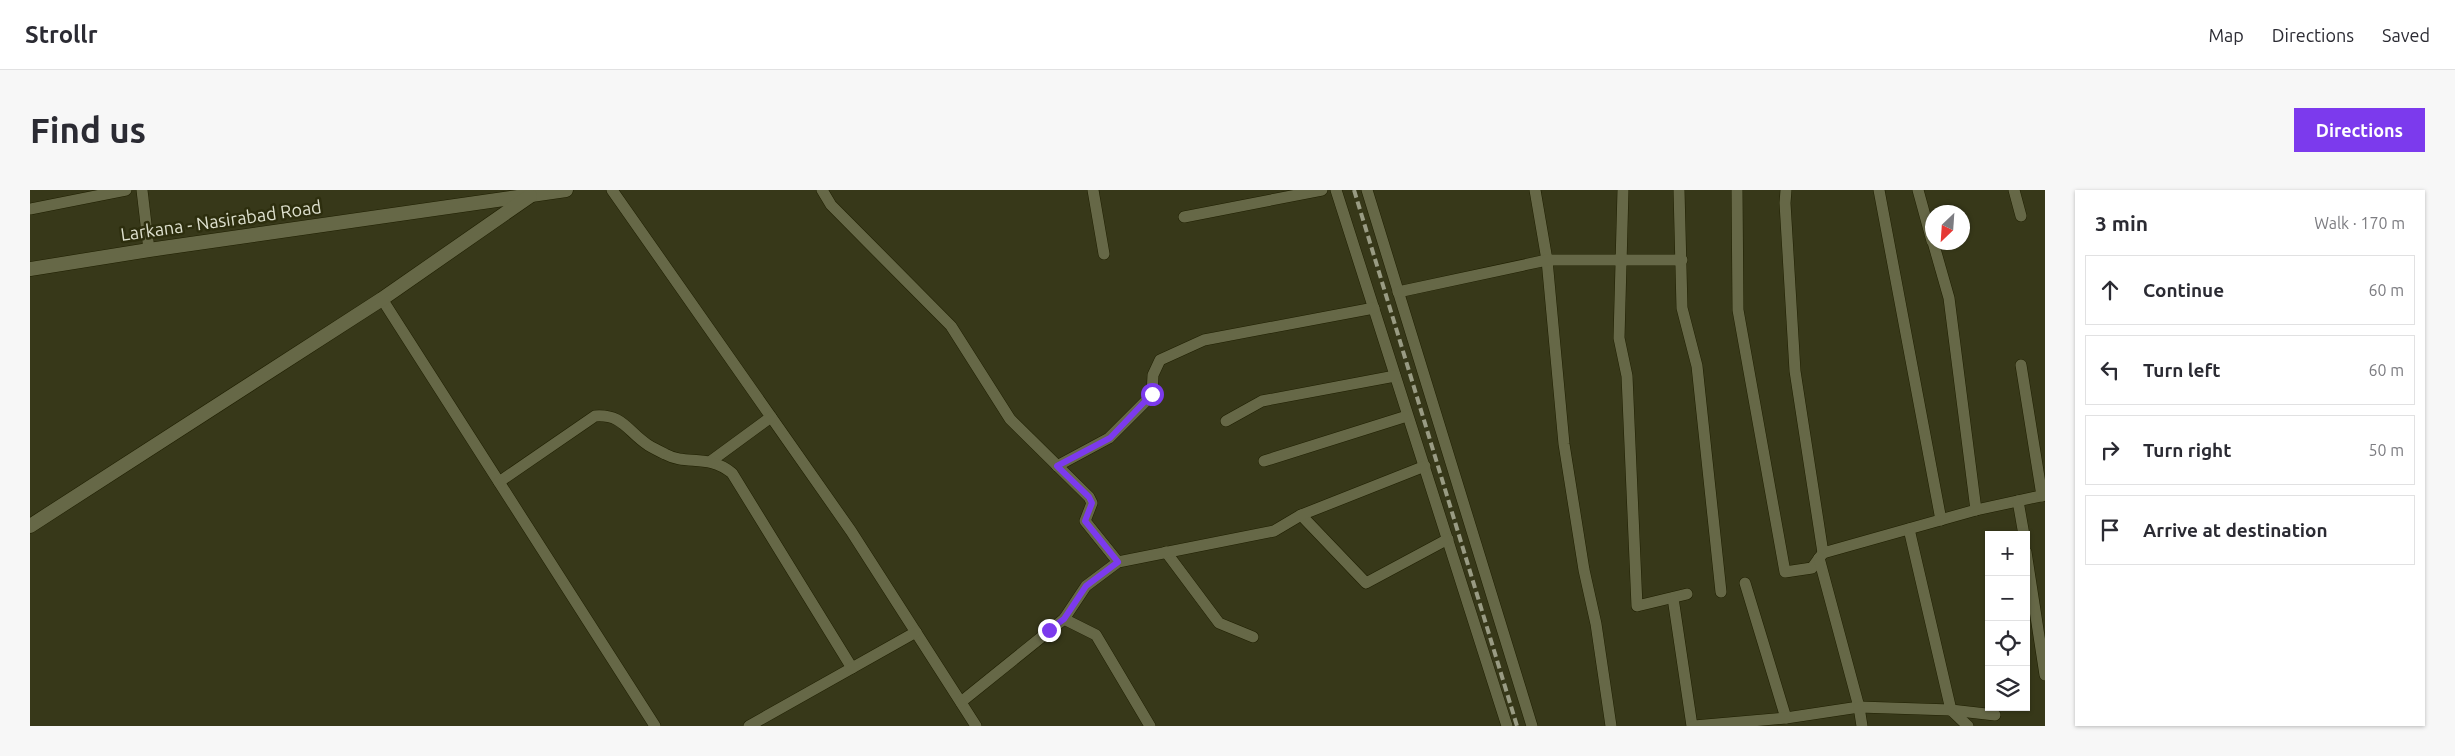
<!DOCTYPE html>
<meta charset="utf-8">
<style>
:root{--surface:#fff;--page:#f7f7f7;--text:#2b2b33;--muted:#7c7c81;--line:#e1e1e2;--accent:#7c3aed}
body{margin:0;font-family:Ubuntu,sans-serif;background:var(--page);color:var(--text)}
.controls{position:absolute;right:15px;bottom:15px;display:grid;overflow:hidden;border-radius:0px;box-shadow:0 1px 4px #0004}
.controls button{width:45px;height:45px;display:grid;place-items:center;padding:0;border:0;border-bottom:1px solid var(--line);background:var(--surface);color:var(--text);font:25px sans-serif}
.compass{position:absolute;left:1895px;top:15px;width:45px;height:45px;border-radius:50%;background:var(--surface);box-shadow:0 1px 4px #0004;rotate:205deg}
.stop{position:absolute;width:15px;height:15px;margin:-11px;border:4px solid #7c3aed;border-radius:50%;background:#fff}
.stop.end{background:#7c3aed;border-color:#fff;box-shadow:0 1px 5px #0008}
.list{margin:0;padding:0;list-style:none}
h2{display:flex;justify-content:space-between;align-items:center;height:65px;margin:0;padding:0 20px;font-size:21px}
h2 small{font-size:16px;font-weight:400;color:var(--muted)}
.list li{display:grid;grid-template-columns:32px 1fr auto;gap:15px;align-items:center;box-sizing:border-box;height:70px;margin:0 10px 10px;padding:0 10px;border:1px solid var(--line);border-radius:0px}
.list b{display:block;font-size:19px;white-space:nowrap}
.list em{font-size:16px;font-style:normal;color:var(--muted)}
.icon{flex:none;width:28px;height:28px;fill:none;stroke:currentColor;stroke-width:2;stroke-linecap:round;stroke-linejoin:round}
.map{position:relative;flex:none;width:2015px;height:536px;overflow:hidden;border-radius:0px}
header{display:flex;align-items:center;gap:30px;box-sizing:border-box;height:70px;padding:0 25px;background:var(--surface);border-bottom:1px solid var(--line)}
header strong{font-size:24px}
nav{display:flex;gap:28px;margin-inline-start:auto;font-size:18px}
.intro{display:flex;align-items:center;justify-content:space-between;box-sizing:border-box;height:120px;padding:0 30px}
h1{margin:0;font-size:35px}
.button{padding:12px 22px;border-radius:0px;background:var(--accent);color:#fff;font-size:18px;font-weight:700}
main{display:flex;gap:30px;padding:0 30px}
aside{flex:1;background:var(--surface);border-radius:0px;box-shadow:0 1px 4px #0004}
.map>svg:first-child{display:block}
</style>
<header>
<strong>Strollr</strong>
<nav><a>Map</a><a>Directions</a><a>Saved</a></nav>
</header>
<div class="intro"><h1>Find us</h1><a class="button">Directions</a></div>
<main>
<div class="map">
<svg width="2015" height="536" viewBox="0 0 2015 536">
<rect width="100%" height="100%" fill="#373819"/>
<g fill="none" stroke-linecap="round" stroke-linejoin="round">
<defs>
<g id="minor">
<polyline points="112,0 119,60"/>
<polyline points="582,0 821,341 946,536"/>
<polyline points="792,0 801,15 921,136 980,229 1059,307 1062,313 1055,331 1088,372"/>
<polyline points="1063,0 1074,64"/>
<polyline points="1306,0 1477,536"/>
<polyline points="1337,0 1502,536"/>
<polyline points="1505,0 1517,70 1534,254 1554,380 1566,434 1581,536"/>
<polyline points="1593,0 1589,148 1597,186 1607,416 1657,404"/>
<polyline points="1649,0 1652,118 1667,176 1691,402"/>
<polyline points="1707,0 1708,120 1755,382 1782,378 1793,363"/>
<polyline points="1756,0 1755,13 1765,181 1793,363 1946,320"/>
<polyline points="1849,0 1911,330"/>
<polyline points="1888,0 1902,51"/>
<polyline points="1984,0 1991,26"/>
<polyline points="0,19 96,0"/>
<polyline points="1154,27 1292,0"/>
<polyline points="1903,52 1919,108 1946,320 2015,305"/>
<polyline points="1368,102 1517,70 1652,70"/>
<polyline points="352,109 625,536"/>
<polyline points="1991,175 2012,306"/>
<polyline points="1196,231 1232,211 1365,186"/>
<polyline points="681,271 741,227"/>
<polyline points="1234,271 1377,226"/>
<polyline points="1027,276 1079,248 1122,205 1123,185 1130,170 1174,150 1344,118"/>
<path d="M469,292L565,226C593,224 597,241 618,255C623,258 629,261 635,264C657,276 677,263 702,283L822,478"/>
<polyline points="1988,311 1994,345"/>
<polyline points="1271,325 1336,393 1418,349"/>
<polyline points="1136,362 1189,433 1223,447"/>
<polyline points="1996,362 2015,485"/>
<polyline points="1715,393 1756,528"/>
<polyline points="1643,408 1662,536"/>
<polyline points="1034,429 1066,445 1120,536"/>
<polyline points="931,512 1034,429 1056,396 1088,372 1244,341 1271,325 1395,276"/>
<polyline points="1921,520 1965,525"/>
<polyline points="1921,520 1938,536"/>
<polyline points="719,536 886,442"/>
<polyline points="1664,536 1756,528 1829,517 1789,368"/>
<polyline points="1832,536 1829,517 1921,520 1879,339"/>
</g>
<g id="secondary">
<polyline points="0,79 119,60 536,0"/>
<polyline points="0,336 352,109 500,6"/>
</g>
</defs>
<use href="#minor" stroke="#1f1f01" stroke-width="12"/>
<use href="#secondary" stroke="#1f1f01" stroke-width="15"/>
<use href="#minor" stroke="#666847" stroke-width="11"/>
<use href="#secondary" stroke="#666847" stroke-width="14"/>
<polyline stroke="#999b83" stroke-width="4" stroke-dasharray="8 4" stroke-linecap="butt" points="1324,0 1487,536"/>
</g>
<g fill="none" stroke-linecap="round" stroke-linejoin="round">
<polyline stroke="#7c3aed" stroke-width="6" points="1019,440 1034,429 1056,396 1088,372 1055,331 1062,313 1059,307 1027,276 1080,248 1122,204"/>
</g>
<g text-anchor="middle" stroke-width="5" stroke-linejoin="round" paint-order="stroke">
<g font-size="18" fill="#dee0ce" stroke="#2d2e0e">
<text transform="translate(191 31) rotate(-8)" y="6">Larkana - Nasirabad Road</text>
</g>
</g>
</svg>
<div class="controls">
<button>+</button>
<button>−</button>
<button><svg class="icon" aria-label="locate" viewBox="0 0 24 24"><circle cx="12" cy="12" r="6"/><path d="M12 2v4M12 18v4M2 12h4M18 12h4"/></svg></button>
<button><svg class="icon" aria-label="layers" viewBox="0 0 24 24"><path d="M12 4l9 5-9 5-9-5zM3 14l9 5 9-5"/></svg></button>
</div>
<svg class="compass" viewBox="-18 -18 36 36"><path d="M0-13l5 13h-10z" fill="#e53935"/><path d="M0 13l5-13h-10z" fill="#7c7c81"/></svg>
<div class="stop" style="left:1122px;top:204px"></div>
<div class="stop end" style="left:1019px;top:440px"></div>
</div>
<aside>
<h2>3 min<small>Walk · 170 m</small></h2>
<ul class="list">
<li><svg class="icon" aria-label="ahead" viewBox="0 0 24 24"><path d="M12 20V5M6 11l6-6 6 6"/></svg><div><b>Continue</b></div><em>60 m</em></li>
<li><svg class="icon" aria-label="left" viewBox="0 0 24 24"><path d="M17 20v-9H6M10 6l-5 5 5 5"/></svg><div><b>Turn left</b></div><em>60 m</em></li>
<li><svg class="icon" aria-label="right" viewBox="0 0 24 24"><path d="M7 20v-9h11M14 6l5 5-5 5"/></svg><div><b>Turn right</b></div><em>50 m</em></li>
<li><svg class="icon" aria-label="arrive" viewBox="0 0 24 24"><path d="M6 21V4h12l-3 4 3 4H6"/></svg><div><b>Arrive at destination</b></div></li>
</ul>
</aside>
</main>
